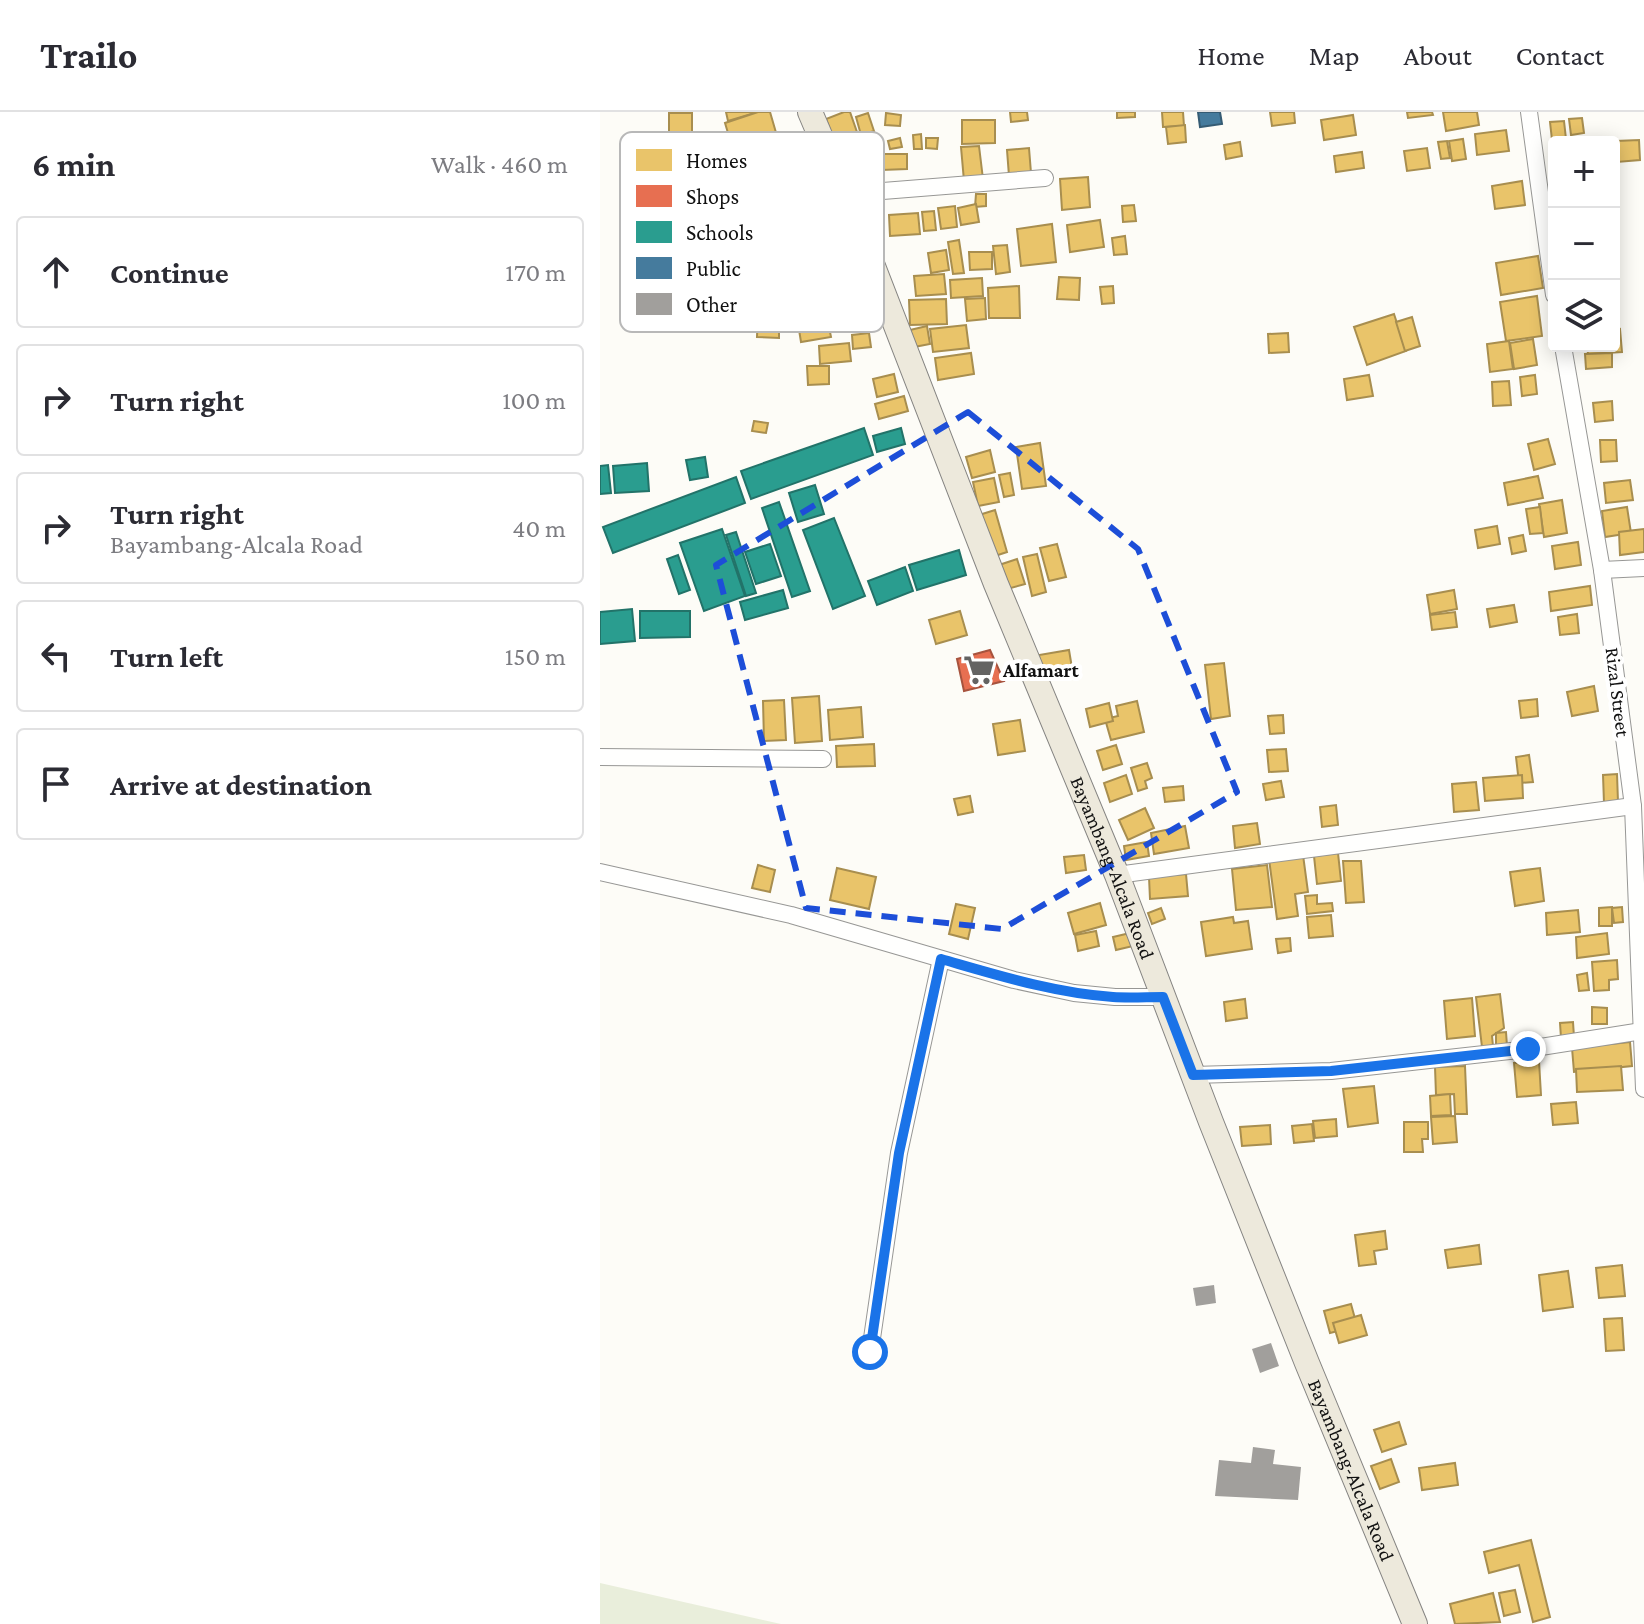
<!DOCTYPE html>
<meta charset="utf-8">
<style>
:root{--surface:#fff;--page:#f2f2f3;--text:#2b2b33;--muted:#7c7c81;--line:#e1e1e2}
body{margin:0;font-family:"Crimson Pro",serif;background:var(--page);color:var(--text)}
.controls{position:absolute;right:24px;top:24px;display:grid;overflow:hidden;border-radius:8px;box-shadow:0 4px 20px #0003}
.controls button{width:72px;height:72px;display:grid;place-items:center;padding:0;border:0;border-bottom:2px solid var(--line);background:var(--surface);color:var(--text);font:40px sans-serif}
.stop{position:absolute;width:24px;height:24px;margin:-18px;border:6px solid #1a73e8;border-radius:50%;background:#fff}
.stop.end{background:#1a73e8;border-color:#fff;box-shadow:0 2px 8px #0008}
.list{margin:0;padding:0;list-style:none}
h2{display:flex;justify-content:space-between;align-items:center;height:104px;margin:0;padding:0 32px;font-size:34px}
h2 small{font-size:26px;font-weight:400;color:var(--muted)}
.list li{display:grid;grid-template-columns:52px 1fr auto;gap:24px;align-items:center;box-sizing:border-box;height:112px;margin:0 16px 16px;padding:0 16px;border:2px solid var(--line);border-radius:8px}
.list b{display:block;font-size:30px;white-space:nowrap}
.list p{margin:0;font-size:26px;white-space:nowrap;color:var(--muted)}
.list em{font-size:26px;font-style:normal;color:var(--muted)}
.icon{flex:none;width:44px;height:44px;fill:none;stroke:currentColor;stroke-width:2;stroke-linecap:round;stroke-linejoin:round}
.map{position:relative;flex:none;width:1044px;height:1512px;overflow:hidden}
header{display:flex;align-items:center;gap:48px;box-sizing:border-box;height:112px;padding:0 40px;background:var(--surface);border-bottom:2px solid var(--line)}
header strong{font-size:38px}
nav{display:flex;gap:44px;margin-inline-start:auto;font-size:28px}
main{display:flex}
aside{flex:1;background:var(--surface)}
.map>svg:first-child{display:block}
</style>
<header>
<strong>Trailo</strong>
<nav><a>Home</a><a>Map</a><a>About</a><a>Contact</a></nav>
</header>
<main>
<aside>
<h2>6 min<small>Walk · 460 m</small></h2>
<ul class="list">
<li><svg class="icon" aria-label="ahead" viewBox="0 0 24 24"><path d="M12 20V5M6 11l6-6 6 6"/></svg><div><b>Continue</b></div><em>170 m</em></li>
<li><svg class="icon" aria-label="right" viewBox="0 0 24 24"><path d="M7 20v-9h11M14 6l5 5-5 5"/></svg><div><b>Turn right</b></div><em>100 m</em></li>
<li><svg class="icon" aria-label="right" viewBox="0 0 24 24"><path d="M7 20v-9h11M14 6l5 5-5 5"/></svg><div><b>Turn right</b><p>Bayambang-Alcala Road</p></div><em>40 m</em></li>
<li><svg class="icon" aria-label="left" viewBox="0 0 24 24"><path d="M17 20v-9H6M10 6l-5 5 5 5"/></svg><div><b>Turn left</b></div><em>150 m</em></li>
<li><svg class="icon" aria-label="arrive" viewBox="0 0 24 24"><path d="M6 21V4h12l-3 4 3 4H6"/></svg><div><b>Arrive at destination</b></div></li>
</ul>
</aside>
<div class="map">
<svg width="1044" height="1512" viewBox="0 0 1044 1512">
<rect width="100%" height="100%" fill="#fdfcf7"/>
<polygon fill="#e9eedb" points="0,1471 181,1512 0,1512"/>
<g fill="#e9c46a" stroke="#a88e4f" stroke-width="2">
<polygon points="126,0 158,0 128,9"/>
<polygon points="158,0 170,0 177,24 133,38 125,11"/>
<polygon points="244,0 250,0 258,23 235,31 226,7"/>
<polygon points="410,0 427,0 428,8 411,10"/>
<polygon points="517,0 535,0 535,5 517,6"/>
<polygon points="562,0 583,0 584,14 563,15"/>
<polygon points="670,0 694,0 695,11 672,14"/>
<polygon points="807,0 832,0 833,3 808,6"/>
<polygon points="843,0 877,0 879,13 846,19"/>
<rect x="69" y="1" width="23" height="20"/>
<polygon points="268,1 274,19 261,23 256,5"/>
<polygon points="286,1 301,3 300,14 285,13"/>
<polygon points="753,3 756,23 724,28 721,8"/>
<polygon points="982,6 984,21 971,23 969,7"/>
<polygon points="362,8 395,8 395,31 362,32"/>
<polygon points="964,9 966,27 952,28 950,10"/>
<polygon points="585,13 586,30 568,32 566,15"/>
<polygon points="906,18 909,39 877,43 875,22"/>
<polygon points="321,22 322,37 314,37 313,23"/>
<polygon points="300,26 302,35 290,37 288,29"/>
<polygon points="326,26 338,26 337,37 326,36"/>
<polygon points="863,27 866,47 852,49 849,29"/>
<polygon points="1039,28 1040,48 1017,50 1016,29"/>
<polygon points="847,29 850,46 841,47 838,30"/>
<polygon points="640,30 642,44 626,47 624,33"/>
<polygon points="379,34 383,67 364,69 361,35"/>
<polygon points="429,36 431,61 409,64 407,38"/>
<polygon points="827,36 830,56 807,59 804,39"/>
<polygon points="762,40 764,56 736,60 734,44"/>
<polygon points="282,42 307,42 307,57 282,58"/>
<polygon points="488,65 490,95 462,98 460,67"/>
<polygon points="922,69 925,93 895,97 892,74"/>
<polygon points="376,82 386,82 386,94 375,95"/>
<polygon points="376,92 379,110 361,113 358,96"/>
<polygon points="534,93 536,109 523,110 522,94"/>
<polygon points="355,94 357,115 341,117 338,96"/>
<polygon points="334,99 336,118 324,119 322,100"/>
<polygon points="318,101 320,122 290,124 289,103"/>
<polygon points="500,108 504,135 470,140 467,113"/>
<polygon points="452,112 456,150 421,154 417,117"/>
<polygon points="525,124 527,142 514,143 512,126"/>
<polygon points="359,128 364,161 353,162 348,130"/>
<polygon points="407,133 410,160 396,162 393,134"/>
<polygon points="346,138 349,158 331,161 328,141"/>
<polygon points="369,140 392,140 392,157 370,158"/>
<polygon points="938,144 943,176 901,183 896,151"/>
<polygon points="344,162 346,182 316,184 314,164"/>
<polygon points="459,165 480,166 479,188 457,187"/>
<polygon points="382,166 383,184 351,186 350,168"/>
<polygon points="419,174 420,206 389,206 388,176"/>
<polygon points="513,174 514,191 502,192 500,175"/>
<polygon points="937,184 942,224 906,229 900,190"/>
<polygon points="385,186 386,207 367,209 365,187"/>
<polygon points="346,187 347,212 310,213 309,188"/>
<polygon points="226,193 227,201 234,203 236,213 229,215 231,225 201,230 196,199"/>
<polygon points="158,194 166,194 166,209 179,209 179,226 157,225"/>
<polygon points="794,202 806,239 767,253 754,215"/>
<polygon points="812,205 820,234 805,239 796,210"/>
<polygon points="366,213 369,236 333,240 330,217"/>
<polygon points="327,214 330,232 314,235 310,218"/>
<polygon points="1020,217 1022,240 988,242 987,234 1014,234 1014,218"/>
<polygon points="269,221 271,235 253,237 252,223"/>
<polygon points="688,221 689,240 669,241 668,222"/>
<polygon points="933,227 937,253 914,257 910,231"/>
<polygon points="909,229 913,257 890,260 887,232"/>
<polygon points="249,231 251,249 220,252 219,234"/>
<polygon points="371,241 374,262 338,268 335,246"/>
<polygon points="1012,241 1012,255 986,257 985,242"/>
<polygon points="207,254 229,254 229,272 208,273"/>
<polygon points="294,262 298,280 277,285 273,267"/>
<polygon points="769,263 773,284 747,288 744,267"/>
<polygon points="935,263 937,282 922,284 920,265"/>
<polygon points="909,269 911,293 893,294 892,270"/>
<polygon points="304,284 308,299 279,307 275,292"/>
<polygon points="1012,289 1013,308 995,310 993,291"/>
<polygon points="154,309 168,311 166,321 152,319"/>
<polygon points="948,327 955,352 934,358 928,332"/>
<polygon points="1000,328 1016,328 1017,349 1001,350"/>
<polygon points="440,331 446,374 422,377 416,335"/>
<polygon points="390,338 395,360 372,366 366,345"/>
<polygon points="410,361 414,383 404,385 399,363"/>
<polygon points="938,364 943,386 908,393 904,371"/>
<polygon points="394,366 399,390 378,394 373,370"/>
<polygon points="1030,368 1033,388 1006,391 1004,371"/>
<polygon points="962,388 967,421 944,425 939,392"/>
<polygon points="940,395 943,421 930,422 926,397"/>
<polygon points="1027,395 1031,421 1005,425 1002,399"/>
<polygon points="395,398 407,440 392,445 379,403"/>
<polygon points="897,414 900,432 878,436 875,418"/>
<polygon points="1044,417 1044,440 1020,443 1019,420"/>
<polygon points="923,423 926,439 912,442 909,426"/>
<polygon points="978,430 981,453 955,457 952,434"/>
<polygon points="457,432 466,465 449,469 440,436"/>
<polygon points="437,442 446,480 432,484 423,445"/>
<polygon points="417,447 425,472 407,477 399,453"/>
<polygon points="990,474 992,493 951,499 949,480"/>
<polygon points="854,478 857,497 830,502 827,483"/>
<polygon points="914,493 917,510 890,515 887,497"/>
<polygon points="360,499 367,523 336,532 329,508"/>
<polygon points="855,500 857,515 832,518 830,503"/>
<polygon points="977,502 979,521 960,523 958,505"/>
<polygon points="469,538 472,556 441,561 439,543"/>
<polygon points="624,551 630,604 611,607 605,553"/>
<polygon points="994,574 998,599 972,604 967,580"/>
<polygon points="219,584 222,629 195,631 192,586"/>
<polygon points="937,587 938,604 921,606 919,589"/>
<polygon points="184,588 186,628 164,629 163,589"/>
<polygon points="537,589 544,620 511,628 505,607 518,604 516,594"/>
<polygon points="509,591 513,609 490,615 486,597"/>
<polygon points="261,595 263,625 230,628 228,598"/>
<polygon points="683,603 684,621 670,622 668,604"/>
<polygon points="420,608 425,639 398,643 393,612"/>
<polygon points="274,632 275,654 237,655 236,634"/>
<polygon points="516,633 522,652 503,658 497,639"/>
<polygon points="686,637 688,659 669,660 667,638"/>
<polygon points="929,643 933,670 919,671 916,645"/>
<polygon points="547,651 552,666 545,669 547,676 538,679 531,656"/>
<polygon points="1017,662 1018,690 1004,691 1003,663"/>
<polygon points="526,663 532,682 510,690 504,671"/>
<polygon points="922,663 923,686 885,689 883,666"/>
<polygon points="681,669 684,685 666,688 663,672"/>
<polygon points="876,670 879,698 854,700 852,672"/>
<polygon points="583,674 584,688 565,690 563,676"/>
<polygon points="370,684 373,700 358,703 354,687"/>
<polygon points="736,693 738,713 722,715 720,695"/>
<polygon points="545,696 554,716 528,728 519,708"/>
<polygon points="657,711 660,732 635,736 633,714"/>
<polygon points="585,714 589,736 554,742 551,721"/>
<polygon points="547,730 549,744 526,748 524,734"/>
<polygon points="738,741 741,769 717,772 714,744"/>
<polygon points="484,743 486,758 466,761 464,745"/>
<polygon points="703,743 708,780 695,782 698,804 677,807 669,747"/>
<polygon points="743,749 761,749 764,790 746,791"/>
<polygon points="158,753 175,758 170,780 152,776"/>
<polygon points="667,753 672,795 636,798 632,757"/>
<polygon points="237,756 276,765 269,797 230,788"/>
<polygon points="940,756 944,789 915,794 910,760"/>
<polygon points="586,762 588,784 550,787 549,765"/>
<polygon points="717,783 717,792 732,791 733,799 707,802 705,784"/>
<polygon points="500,791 506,813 474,822 468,801"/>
<polygon points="356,792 375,796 368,827 349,822"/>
<polygon points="1012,795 1012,814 999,814 999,796"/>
<polygon points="1022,795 1023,810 1014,811 1012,796"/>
<polygon points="561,796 565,807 552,812 548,801"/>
<polygon points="978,798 980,820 947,823 946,801"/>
<polygon points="731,803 733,824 709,826 707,805"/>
<polygon points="633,805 634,811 648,809 652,837 606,844 601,810"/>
<polygon points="496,819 499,834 478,839 475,823"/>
<polygon points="530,821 533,834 516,838 513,825"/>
<polygon points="1007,821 1009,842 977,846 976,825"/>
<polygon points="690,826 691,839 678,841 676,827"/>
<polygon points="1017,848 1018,867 1009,868 1009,878 994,879 992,850"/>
<polygon points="987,861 989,878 979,879 977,863"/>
<polygon points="900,882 904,916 892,924 893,934 882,935 876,885"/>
<polygon points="872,886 875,924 847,927 844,889"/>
<polygon points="645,887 647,906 626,909 624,890"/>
<polygon points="992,895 1007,896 1007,912 992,912"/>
<polygon points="973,910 974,925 961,926 960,911"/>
<polygon points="906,920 907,934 896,935 896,921"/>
<polygon points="1030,930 1032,954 974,960 972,936"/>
<polygon points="939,949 941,983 917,985 914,951"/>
<polygon points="865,954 867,1002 855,1002 854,982 836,983 835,955"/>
<polygon points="1021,954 1023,978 977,980 976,957"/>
<polygon points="774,974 778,1011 748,1015 743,977"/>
<polygon points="850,982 851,1003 831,1004 830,984"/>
<polygon points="976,990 978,1011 953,1013 951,992"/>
<polygon points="855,1004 857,1030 833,1032 831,1005"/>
<polygon points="736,1007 737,1024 715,1026 713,1009"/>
<polygon points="804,1010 828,1010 828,1027 822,1027 823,1040 804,1040"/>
<polygon points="712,1012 714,1029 694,1031 692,1014"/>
<polygon points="670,1013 671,1032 642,1034 640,1015"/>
<polygon points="785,1119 787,1137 774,1139 776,1152 759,1154 755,1123"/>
<polygon points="879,1133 881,1152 848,1156 845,1138"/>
<polygon points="1022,1153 1025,1184 999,1186 996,1156"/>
<polygon points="968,1159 973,1195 943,1199 939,1163"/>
<polygon points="751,1192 757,1214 730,1221 724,1199"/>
<polygon points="761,1203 767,1223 739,1231 733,1211"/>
<polygon points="1022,1206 1024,1238 1006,1239 1004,1207"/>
<polygon points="799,1310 806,1332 782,1340 774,1318"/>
<polygon points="791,1347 799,1370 780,1377 771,1354"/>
<polygon points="855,1351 858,1373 822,1378 819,1356"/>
<polygon points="931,1428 950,1505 933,1510 919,1453 889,1461 884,1440"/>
<polygon points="915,1478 920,1500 904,1504 899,1481"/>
<polygon points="893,1481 900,1510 855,1512 850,1492"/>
</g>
<polygon fill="#e76f51" stroke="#a7533e" stroke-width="2" points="390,538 404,569 364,579 357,547"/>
<g fill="#2a9d8f" stroke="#227369" stroke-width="2">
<polygon points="264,316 273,343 151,387 141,359"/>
<polygon points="301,316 305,332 277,340 273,324"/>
<polygon points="105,345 108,365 90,368 86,348"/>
<polygon points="47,351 49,379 15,381 13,354"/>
<polygon points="8,353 11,381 0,382 0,354"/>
<polygon points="136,365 145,391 13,441 3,415"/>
<polygon points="215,373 224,402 198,410 189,381"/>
<polygon points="179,390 210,479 192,485 162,396"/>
<polygon points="234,406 265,484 233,497 203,418"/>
<polygon points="122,417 145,484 104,499 80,431"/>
<polygon points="136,420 156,481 146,484 126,423"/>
<polygon points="170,432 181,464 156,472 145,440"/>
<polygon points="359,438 366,463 317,478 309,453"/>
<polygon points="78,443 90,478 79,482 67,447"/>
<polygon points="305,455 313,479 277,493 268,469"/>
<polygon points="183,478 188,496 145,508 140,490"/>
<polygon points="32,497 35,529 0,532 0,500"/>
<polygon points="40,499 90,499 90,525 40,526"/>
</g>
<polygon fill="#457b9d" stroke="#355b73" stroke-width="2" points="598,0 620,0 622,12 600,15"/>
<g fill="#a19f9c">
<polygon points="614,1173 616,1191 596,1194 593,1176"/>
<polygon points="671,1231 679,1254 660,1261 652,1237"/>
<polygon points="653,1335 675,1338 673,1352 701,1355 698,1388 615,1384 619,1348 651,1351"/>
</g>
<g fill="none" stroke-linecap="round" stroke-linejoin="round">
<defs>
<g id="street">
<polyline points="929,0 954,183"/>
<polyline points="245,82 445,66"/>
<polyline points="963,234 1002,458 1033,694 1044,977"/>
<polyline points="1002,458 1044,456"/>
<polyline points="0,645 223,647"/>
<polyline points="0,760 191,803 414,868 474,881 515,885 563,885"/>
<polyline points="517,763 1033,694"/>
<polyline points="593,963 731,959 928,937 1042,919"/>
<polyline points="270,1240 299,1041 341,847"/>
</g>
<g id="primary">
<path id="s1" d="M210,0L245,82L396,472L517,763L611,1010L707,1251L815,1512"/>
</g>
</defs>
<use href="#street" stroke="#979795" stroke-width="18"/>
<use href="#primary" stroke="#858482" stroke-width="26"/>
<use href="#street" stroke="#fffffe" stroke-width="16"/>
<use href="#primary" stroke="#ede9dc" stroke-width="24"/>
</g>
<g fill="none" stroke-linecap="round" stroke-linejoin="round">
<path stroke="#1a73e8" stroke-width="10" d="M270,1240L299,1041L341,847C397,863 454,881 513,885C529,886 547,885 563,885L593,963L731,959L928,937"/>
</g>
<path fill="none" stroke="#1d4ed8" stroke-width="6" stroke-dasharray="16 10" stroke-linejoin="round" d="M368,300L538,437L637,680L402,817L206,796L116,453Z"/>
<defs>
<symbol id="supermarket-bare" viewBox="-9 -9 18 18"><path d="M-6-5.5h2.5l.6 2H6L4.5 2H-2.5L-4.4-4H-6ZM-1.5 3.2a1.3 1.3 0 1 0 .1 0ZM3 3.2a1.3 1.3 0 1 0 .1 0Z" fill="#646362" stroke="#fff" stroke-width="2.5" paint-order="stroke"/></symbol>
</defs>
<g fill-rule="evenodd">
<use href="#supermarket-bare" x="357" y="536" width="44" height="44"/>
</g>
<g text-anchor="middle" stroke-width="8" stroke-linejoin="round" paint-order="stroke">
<g font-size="20" font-weight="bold" fill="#111" stroke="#fff" text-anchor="start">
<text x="403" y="565">Alfamart</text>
</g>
<g font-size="20" fill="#111" stroke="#fff">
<text transform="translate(1018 580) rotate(83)" y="7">Rizal Street</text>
<text dy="7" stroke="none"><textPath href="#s1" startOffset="814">Bayambang-Alcala Road</textPath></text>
<text dy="7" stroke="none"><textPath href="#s1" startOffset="1462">Bayambang-Alcala Road</textPath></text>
</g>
</g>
<rect x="20" y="20" width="264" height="200" rx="12" fill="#fff" stroke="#b8b8b8" stroke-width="2"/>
<rect x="36" y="37" width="36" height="22" fill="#e9c46a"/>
<rect x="36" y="73" width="36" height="22" fill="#e76f51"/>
<rect x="36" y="109" width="36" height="22" fill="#2a9d8f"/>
<rect x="36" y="145" width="36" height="22" fill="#457b9d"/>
<rect x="36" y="181" width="36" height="22" fill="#a19f9c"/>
<g font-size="22" fill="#111">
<text x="86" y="56">Homes</text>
<text x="86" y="92">Shops</text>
<text x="86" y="128">Schools</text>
<text x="86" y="164">Public</text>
<text x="86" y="200">Other</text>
</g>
</svg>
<div class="controls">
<button>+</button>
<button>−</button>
<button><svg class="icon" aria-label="layers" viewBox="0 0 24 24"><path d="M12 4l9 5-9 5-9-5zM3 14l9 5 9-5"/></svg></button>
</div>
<div class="stop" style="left:270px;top:1240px"></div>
<div class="stop end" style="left:928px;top:937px"></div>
</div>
</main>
